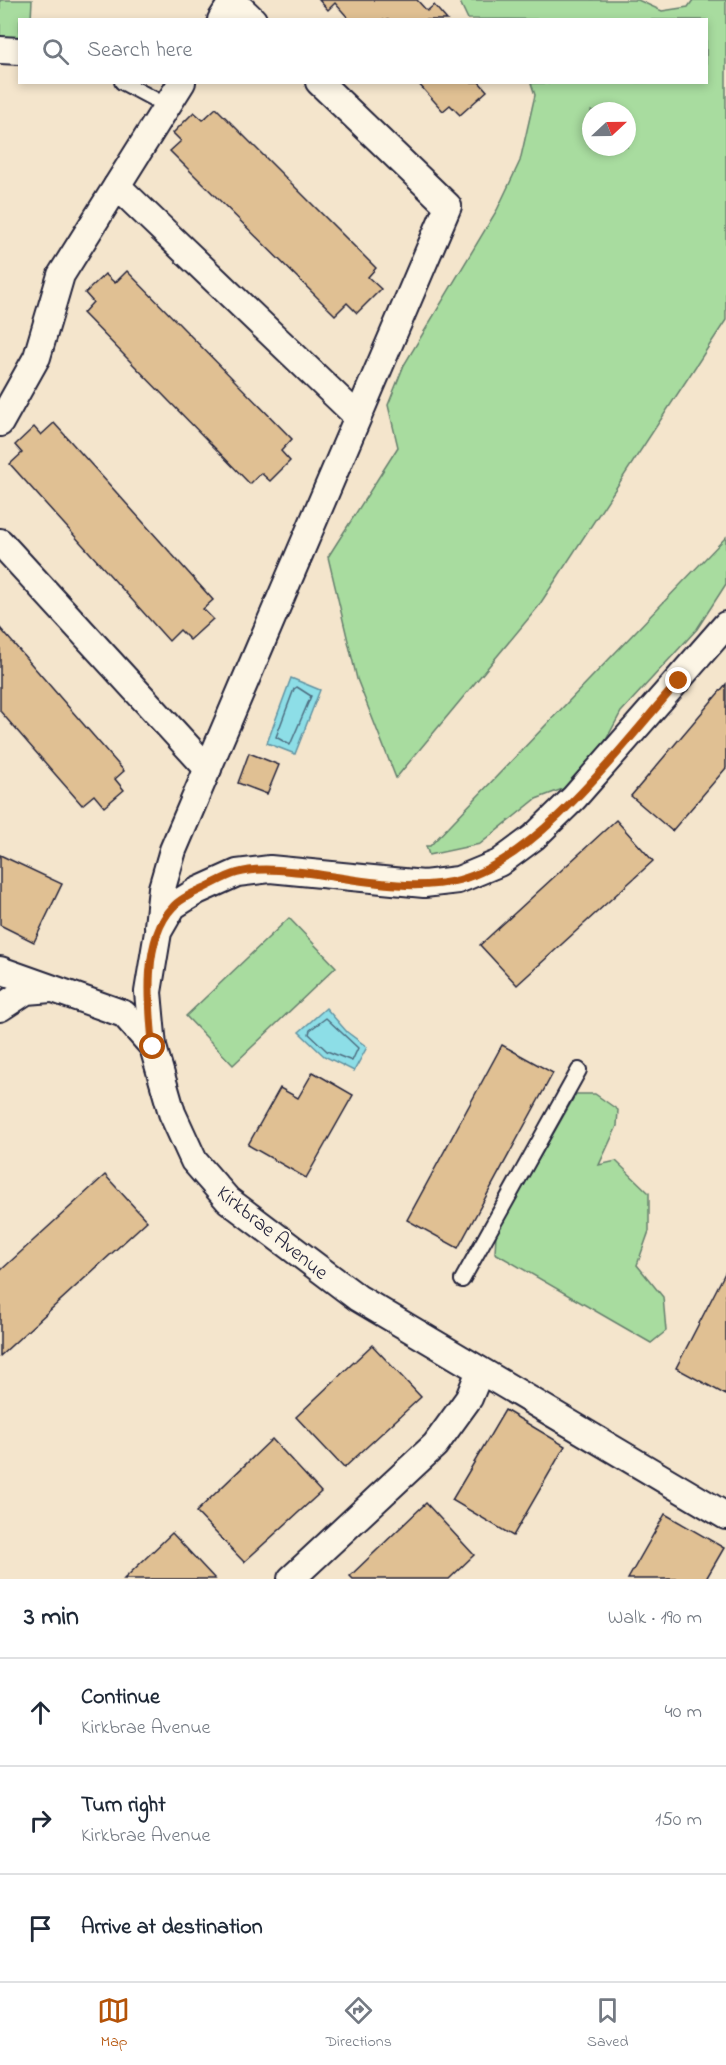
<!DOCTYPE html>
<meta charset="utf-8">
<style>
:root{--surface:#fff;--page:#f6f6f7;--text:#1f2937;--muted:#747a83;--line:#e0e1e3;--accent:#b45309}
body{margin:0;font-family:"Indie Flower",sans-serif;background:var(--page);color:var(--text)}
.compass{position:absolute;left:582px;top:102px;width:54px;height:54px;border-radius:50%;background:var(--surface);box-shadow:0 3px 9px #0003;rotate:68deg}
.stop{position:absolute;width:18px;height:18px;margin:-14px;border:4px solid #b45309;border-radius:50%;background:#fff}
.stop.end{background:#b45309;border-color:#fff;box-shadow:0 2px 6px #0008}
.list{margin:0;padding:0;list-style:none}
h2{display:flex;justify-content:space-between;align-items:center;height:78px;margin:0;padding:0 24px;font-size:26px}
h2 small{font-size:20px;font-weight:400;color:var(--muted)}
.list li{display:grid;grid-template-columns:39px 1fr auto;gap:18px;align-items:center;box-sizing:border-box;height:108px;padding:0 24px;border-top:2px solid var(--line)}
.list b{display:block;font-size:22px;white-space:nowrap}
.list p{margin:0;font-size:20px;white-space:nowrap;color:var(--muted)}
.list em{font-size:20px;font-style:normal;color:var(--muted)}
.icon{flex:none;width:33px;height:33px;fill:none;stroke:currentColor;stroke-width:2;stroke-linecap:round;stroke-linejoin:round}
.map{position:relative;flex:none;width:726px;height:1579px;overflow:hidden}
.search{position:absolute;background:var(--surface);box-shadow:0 3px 9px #0003;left:18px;right:18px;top:18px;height:66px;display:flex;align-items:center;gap:15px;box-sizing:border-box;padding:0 21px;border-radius:0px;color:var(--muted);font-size:22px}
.sheet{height:402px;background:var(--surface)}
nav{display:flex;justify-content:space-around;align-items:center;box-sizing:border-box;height:84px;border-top:2px solid var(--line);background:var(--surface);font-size:16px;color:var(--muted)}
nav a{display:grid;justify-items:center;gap:3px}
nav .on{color:var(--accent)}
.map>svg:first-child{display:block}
</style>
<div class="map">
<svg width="726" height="1579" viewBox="0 0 726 1579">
<rect width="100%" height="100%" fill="#f4e5cc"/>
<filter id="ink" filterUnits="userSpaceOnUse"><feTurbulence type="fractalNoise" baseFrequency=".0167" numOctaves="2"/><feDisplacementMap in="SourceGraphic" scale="12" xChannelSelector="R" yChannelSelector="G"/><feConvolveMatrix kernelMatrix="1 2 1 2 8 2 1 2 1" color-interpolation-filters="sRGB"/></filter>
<g filter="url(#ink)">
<g fill="#a8dc9f" stroke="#657f6d" stroke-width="1.5" fill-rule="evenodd">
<polygon points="0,0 32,0 31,19 20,20 19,50 0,49"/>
<path d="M459,0H638L662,11L688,7L693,0H726V320L538,607L396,778L357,679L328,557L398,447L388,405L404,365L497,210L520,161L535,95L531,83L706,82V20L468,19ZM591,111H627V147H591Z"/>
<polygon points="726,537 726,584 697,629 621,712 584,781 536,799 480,844 429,855 426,846 430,846"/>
<polygon points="289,918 336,967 233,1065 186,1016"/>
<polygon points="576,1094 595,1094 618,1110 617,1126 599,1165 616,1161 649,1193 649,1231 637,1265 663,1297 666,1331 651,1343 495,1253 496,1234"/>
</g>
<g fill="#8ddee7" stroke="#6293a2" stroke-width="1.5">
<polygon points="291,678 320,690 295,754 267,743"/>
<polygon points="326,1008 347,1032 367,1047 354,1071 324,1056 299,1032"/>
</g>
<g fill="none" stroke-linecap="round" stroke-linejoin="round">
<g stroke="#4d6d80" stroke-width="1.5">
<polygon points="297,687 311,696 290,745 276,737 294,689"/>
<polygon points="326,1018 358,1048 352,1061 327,1051 309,1034 310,1030"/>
</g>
</g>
<g fill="#e0c093" stroke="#22223b" stroke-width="1.5">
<polygon points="319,0 417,0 427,11 434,5 447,20 350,20 335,3 328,10"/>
<polygon points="417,82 479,82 487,91 460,115 450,105 443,111"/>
<polygon points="216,108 376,268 368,277 381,289 357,313 347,303 335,315 170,151 181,141 173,133 194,112 203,120"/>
<polygon points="127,271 292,439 281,451 290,461 270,481 261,473 250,484 83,313 93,302 85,293 105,274 115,283"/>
<polygon points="54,423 213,600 203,609 213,619 190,640 180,630 169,641 10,464 22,453 15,445 34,427 41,435"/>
<polygon points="0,628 124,771 115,779 124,790 104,807 94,795 82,805 0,711"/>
<polygon points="726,684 726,768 672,831 631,796"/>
<polygon points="249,753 279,765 267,794 238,783"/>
<polygon points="616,820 653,861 517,985 480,945"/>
<polygon points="0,855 62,884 34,942 0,925"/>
<polygon points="502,1045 553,1073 458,1248 407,1220"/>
<polygon points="313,1072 353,1095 306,1178 248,1145 280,1088 298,1098"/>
<polygon points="105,1175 147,1221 0,1356 0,1271"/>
<polygon points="726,1271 726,1395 676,1368"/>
<polygon points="372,1345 421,1397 344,1468 296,1417"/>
<polygon points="505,1410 565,1446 513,1536 452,1500"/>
<polygon points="272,1439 321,1492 244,1562 196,1512"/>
<polygon points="426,1503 474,1555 449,1579 353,1579 350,1576"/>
<polygon points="665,1514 724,1548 706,1579 628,1579"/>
<polygon points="172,1533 215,1579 124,1579"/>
</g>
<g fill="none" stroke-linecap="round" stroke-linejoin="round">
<defs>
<g id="lane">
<polyline points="122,82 167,106"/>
<polyline points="462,1280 579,1070"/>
</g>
<g id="street">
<polyline points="221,20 233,1 253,20"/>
<polyline points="0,50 20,51"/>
<polyline points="117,186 357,416"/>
<polyline points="0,423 37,357 61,275 182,82"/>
<polyline points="0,542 208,769"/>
<polyline points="726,625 574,798 534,837 499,863 458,880 424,884 270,869 237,873 197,891 173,906 158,932 148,992 153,1047 172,1113 194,1161 228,1200 358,1298 726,1516"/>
<polyline points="158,926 162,888 173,850 448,206 319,82"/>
<polyline points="0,970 124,1014 153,1047"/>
<polyline points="0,1008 26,991 51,989"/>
<polyline points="291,1579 435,1445 469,1398 480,1371"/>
</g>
</defs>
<use href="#lane" stroke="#22223b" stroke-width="18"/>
<use href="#street" stroke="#22223b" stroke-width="30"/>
<use href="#lane" stroke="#fcf5e5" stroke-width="14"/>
<use href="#street" stroke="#fcf5e5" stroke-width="26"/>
</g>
</g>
<g fill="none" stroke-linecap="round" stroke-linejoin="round" filter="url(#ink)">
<path stroke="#b45309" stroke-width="8" d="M153,1047C149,1006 142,939 173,907C180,899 195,892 204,888C215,883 226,876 237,873C258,867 280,870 301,872C350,878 410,893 459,880C540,858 624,743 679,681"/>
</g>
<g text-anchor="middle" stroke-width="4.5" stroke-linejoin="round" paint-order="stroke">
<g font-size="21" fill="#22223b" stroke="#fcf5e5">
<text transform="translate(273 1232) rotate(39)" y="7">Kirkbrae Avenue</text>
</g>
</g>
</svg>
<svg class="compass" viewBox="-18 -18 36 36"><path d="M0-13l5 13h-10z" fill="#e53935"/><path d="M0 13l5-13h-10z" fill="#747a83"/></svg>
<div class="stop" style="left:153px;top:1047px"></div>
<div class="stop end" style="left:679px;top:681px"></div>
<div class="search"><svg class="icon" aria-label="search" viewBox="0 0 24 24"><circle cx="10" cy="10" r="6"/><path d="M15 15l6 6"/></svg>Search here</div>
</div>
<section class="sheet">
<h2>3 min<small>Walk · 190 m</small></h2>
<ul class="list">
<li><svg class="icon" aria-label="ahead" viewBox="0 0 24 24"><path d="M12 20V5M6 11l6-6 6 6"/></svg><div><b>Continue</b><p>Kirkbrae Avenue</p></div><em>40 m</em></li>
<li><svg class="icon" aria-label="right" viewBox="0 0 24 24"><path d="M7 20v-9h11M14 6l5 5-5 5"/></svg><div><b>Turn right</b><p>Kirkbrae Avenue</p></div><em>150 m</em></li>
<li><svg class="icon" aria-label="arrive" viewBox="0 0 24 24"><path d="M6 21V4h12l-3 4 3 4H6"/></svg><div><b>Arrive at destination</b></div></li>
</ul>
</section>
<nav>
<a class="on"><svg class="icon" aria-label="map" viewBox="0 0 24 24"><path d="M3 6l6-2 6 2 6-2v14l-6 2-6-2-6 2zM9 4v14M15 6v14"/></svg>Map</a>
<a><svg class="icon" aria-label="directions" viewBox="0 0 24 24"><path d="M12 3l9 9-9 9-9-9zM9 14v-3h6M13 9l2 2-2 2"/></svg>Directions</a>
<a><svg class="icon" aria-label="saved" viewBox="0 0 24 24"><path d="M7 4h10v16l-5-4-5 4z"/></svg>Saved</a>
</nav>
